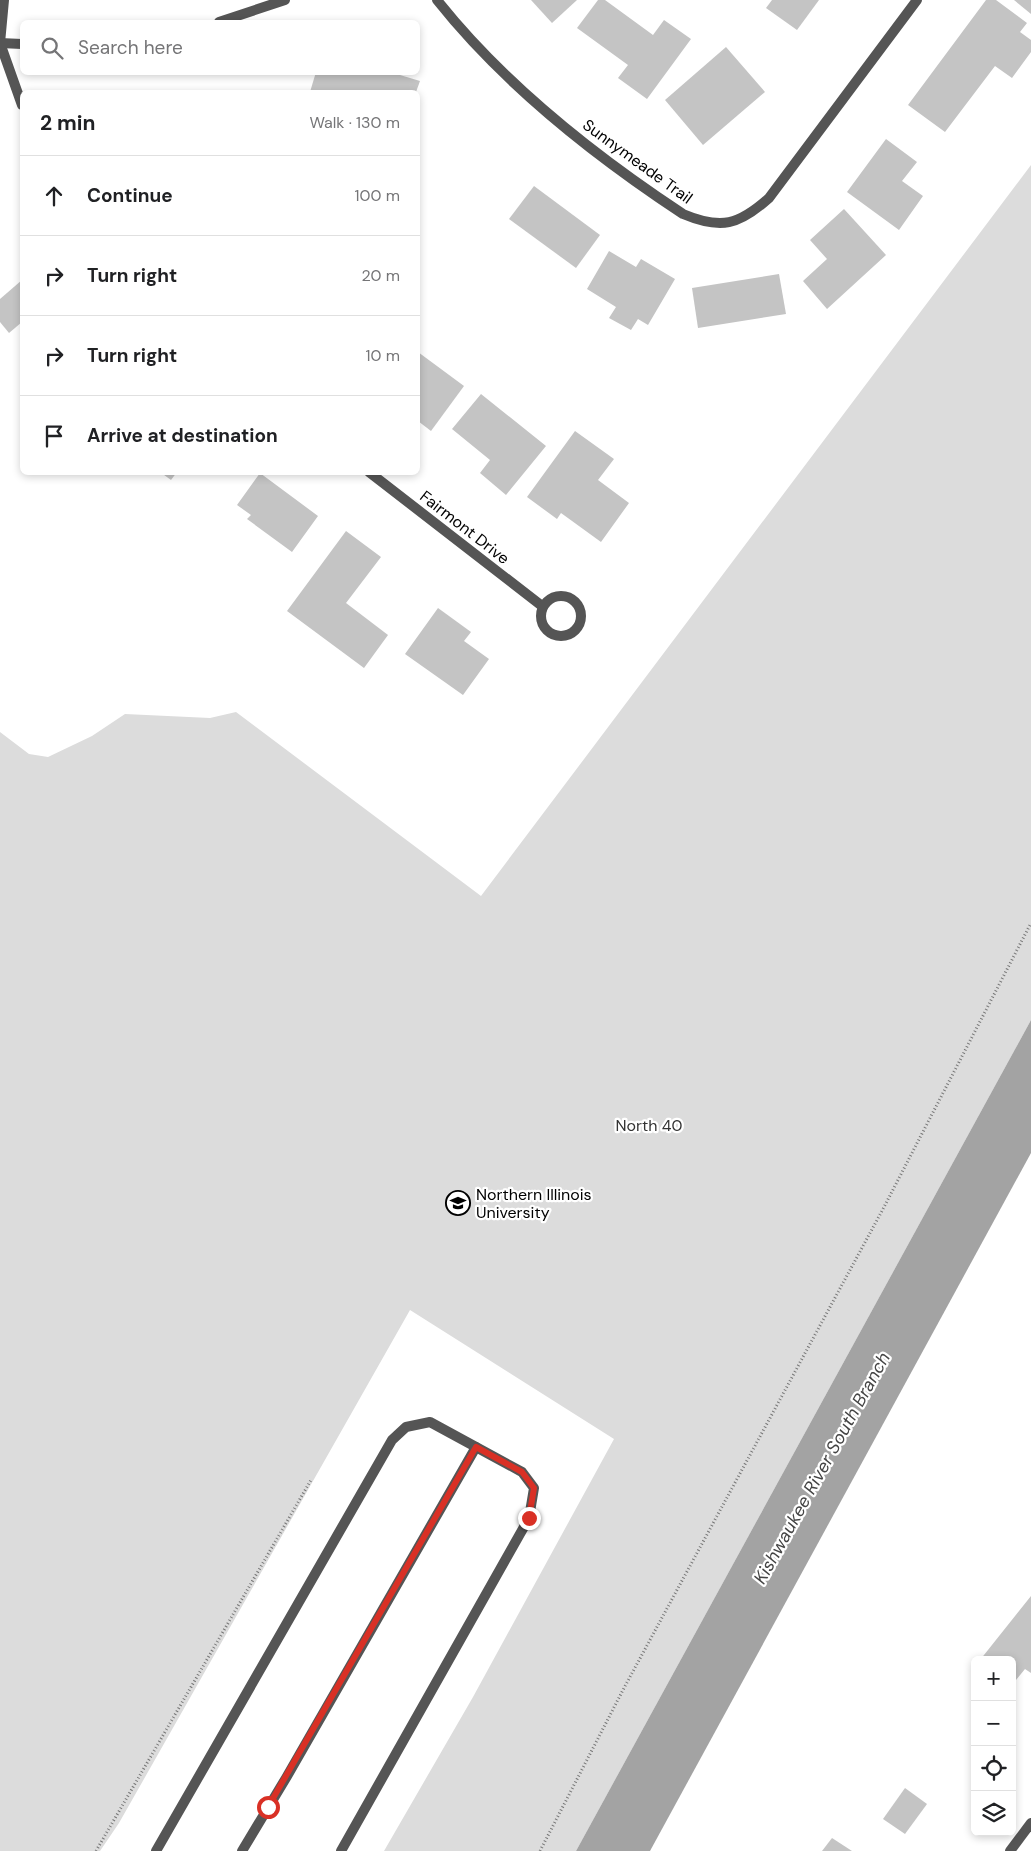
<!DOCTYPE html>
<meta charset="utf-8">
<style>
:root{--surface:#fff;--page:#f2f2f2;--text:#202124;--muted:#757577;--line:#e0e0e0}
body{margin:0;font-family:"DM Sans",sans-serif;background:var(--page);color:var(--text)}
.controls{position:absolute;right:15px;bottom:15px;display:grid;overflow:hidden;border-radius:8px;box-shadow:0 2px 8px #0003}
.controls button{width:45px;height:45px;display:grid;place-items:center;padding:0;border:0;border-bottom:1px solid var(--line);background:var(--surface);color:var(--text);font:25px sans-serif}
.stop{position:absolute;width:15px;height:15px;margin:-11px;border:4px solid #d93025;border-radius:50%;background:#fff}
.stop.end{background:#d93025;border-color:#fff;box-shadow:0 1px 5px #0008}
.list{margin:0;padding:0;list-style:none}
h2{display:flex;justify-content:space-between;align-items:center;height:65px;margin:0;padding:0 20px;font-size:21px}
h2 small{font-size:16px;font-weight:400;color:var(--muted)}
.list li{display:grid;grid-template-columns:32px 1fr auto;gap:15px;align-items:center;box-sizing:border-box;height:80px;padding:0 20px;border-top:1px solid var(--line)}
.list b{display:block;font-size:19px;white-space:nowrap}
.list em{font-size:16px;font-style:normal;color:var(--muted)}
.icon{flex:none;width:28px;height:28px;fill:none;stroke:currentColor;stroke-width:2;stroke-linecap:round;stroke-linejoin:round}
.map{position:relative;flex:none;width:1031px;height:1851px;overflow:hidden}
.search{position:absolute;background:var(--surface);box-shadow:0 2px 8px #0003;left:20px;top:20px;width:400px;height:55px;display:flex;align-items:center;gap:12px;box-sizing:border-box;padding:0 18px;border-radius:8px;color:var(--muted);font-size:19px}
.panel{position:absolute;background:var(--surface);box-shadow:0 2px 8px #0003;left:20px;top:90px;width:400px;height:385px;border-radius:8px}
.map>svg:first-child{display:block}
</style>
<div class="map">
<svg width="1031" height="1851" viewBox="0 0 1031 1851">
<rect width="100%" height="100%" fill="#fff"/>
<polygon fill="#dcdcdc" points="1031,165 1031,1020 576,1851 384,1851 473,1697 614,1439 410,1310 119,1823 100,1851 0,1851 0,732 29,754 48,757 92,736 125,714 210,718 236,712 481,896"/>
<polygon fill="#a3a3a3" points="1031,1020 1031,1153 650,1851 576,1851"/>
<g fill="#c4c4c4">
<polygon points="531,0 577,0 552,23"/>
<polygon points="598,0 605,0 653,35 664,20 691,39 647,99 618,78 628,65 577,28"/>
<polygon points="772,0 819,0 797,30 766,8"/>
<polygon points="986,0 996,0 1027,23 1020,32 1031,40 1031,52 1012,78 995,66 945,132 908,105"/>
<polygon points="1014,0 1031,0 1031,14"/>
<polygon points="726,47 765,92 703,145 665,100"/>
<polygon points="316,72 390,72 420,81 416,92 310,92"/>
<polygon points="886,139 917,162 902,181 923,196 899,230 847,192"/>
<polygon points="534,186 600,235 576,268 509,219"/>
<polygon points="844,209 886,255 827,309 803,281 827,259 810,240"/>
<polygon points="609,251 636,267 641,259 675,279 648,325 638,319 631,330 609,318 616,307 587,289"/>
<polygon points="779,274 786,314 698,328 692,288"/>
<polygon points="22,280 22,322 9,333 0,322 0,299"/>
<polygon points="418,352 464,386 431,431 418,421"/>
<polygon points="481,394 546,446 506,495 480,473 490,460 452,429"/>
<polygon points="575,431 614,459 598,480 629,503 601,542 561,513 557,519 527,497"/>
<polygon points="160,472 177,472 171,480"/>
<polygon points="260,473 318,516 292,552 247,519 251,515 237,505"/>
<polygon points="346,531 381,557 346,603 388,635 364,668 287,611"/>
<polygon points="438,608 471,632 464,641 489,659 463,695 405,654"/>
<polygon points="1031,1596 1031,1673 1025,1669 1012,1685 1012,1660 980,1660"/>
<polygon points="905,1788 927,1804 905,1834 883,1819"/>
<polygon points="832,1838 852,1851 822,1851"/>
</g>
<g fill="none" stroke-linecap="round" stroke-linejoin="round">
<g stroke="#777" stroke-width="3" stroke-dasharray="1 2.5" stroke-linecap="butt">
<polyline points="96,1851 311,1480"/>
<polyline points="540,1851 624,1688 883,1209 1031,923"/>
</g>
<g stroke="#555" stroke-width="10">
<polyline points="156,1851 392,1440 406,1427 430,1422 522,1472 534,1488 529,1518 341,1851"/>
<polyline points="242,1851 286,1778 476,1447"/>
</g>
<g stroke="#555" stroke-width="10">
<polyline points="4,0 0,43 22,105"/>
<path d="M437,0C502,82 595,156 683,214C721,230 739,225 769,198L917,0"/>
<polyline points="369,472 542,606"/>
<circle cx="561" cy="616" r="20"/>
<polyline points="1010,1851 1031,1823"/>
</g>
<g stroke="#555" stroke-width="10">
<polyline points="219,22 285,0"/>
<polyline points="0,43 22,44"/>
</g>
</g>
<g fill="none" stroke-linecap="round" stroke-linejoin="round">
<polyline stroke="#d93025" stroke-width="6" points="268,1807 476,1447 522,1472 534,1488 529,1518"/>
</g>
<defs>
<symbol id="university-ring" viewBox="-11 -11 22 22"><circle r="9.5" fill="#fff" stroke="#000" stroke-width="1.5"/><path d="M0-5L7-2L0 1L-7-2ZM-4 1L0 2.5L4 1V4Q0 6-4 4Z" fill="#000"/></symbol>
</defs>
<g fill-rule="evenodd">
<use href="#university-ring" x="444" y="1189" width="28" height="28"/>
</g>
<g text-anchor="middle" stroke-width="4.5" stroke-linejoin="round" paint-order="stroke">
<g font-size="16" fill="#000" stroke="#fff">
<text transform="translate(638 161) rotate(36)" y="6">Sunnymeade Trail</text>
<text transform="translate(465 527) rotate(38)" y="6">Fairmont Drive</text>
</g>
<g font-size="16" fill="#333" stroke="#fff">
<text x="649" y="1131">North 40</text>
</g>
<g font-size="16" fill="#000" stroke="#fff" text-anchor="start">
<text x="476" y="1200">Northern Illinois<tspan x="476" dy="18">University</tspan></text>
</g>
<g font-size="18" font-style="italic" fill="#444" stroke="#fff">
<text transform="translate(822 1468) rotate(-61)" y="6">Kishwaukee River South Branch</text>
</g>
</g>
</svg>
<div class="controls">
<button>+</button>
<button>−</button>
<button><svg class="icon" aria-label="locate" viewBox="0 0 24 24"><circle cx="12" cy="12" r="6"/><path d="M12 2v4M12 18v4M2 12h4M18 12h4"/></svg></button>
<button><svg class="icon" aria-label="layers" viewBox="0 0 24 24"><path d="M12 4l9 5-9 5-9-5zM3 14l9 5 9-5"/></svg></button>
</div>
<div class="stop" style="left:268px;top:1807px"></div>
<div class="stop end" style="left:529px;top:1518px"></div>
<div class="search"><svg class="icon" aria-label="search" viewBox="0 0 24 24"><circle cx="10" cy="10" r="6"/><path d="M15 15l6 6"/></svg>Search here</div>
<section class="panel">
<h2>2 min<small>Walk · 130 m</small></h2>
<ul class="list">
<li><svg class="icon" aria-label="ahead" viewBox="0 0 24 24"><path d="M12 20V5M6 11l6-6 6 6"/></svg><div><b>Continue</b></div><em>100 m</em></li>
<li><svg class="icon" aria-label="right" viewBox="0 0 24 24"><path d="M7 20v-9h11M14 6l5 5-5 5"/></svg><div><b>Turn right</b></div><em>20 m</em></li>
<li><svg class="icon" aria-label="right" viewBox="0 0 24 24"><path d="M7 20v-9h11M14 6l5 5-5 5"/></svg><div><b>Turn right</b></div><em>10 m</em></li>
<li><svg class="icon" aria-label="arrive" viewBox="0 0 24 24"><path d="M6 21V4h12l-3 4 3 4H6"/></svg><div><b>Arrive at destination</b></div></li>
</ul>
</section>
</div>
